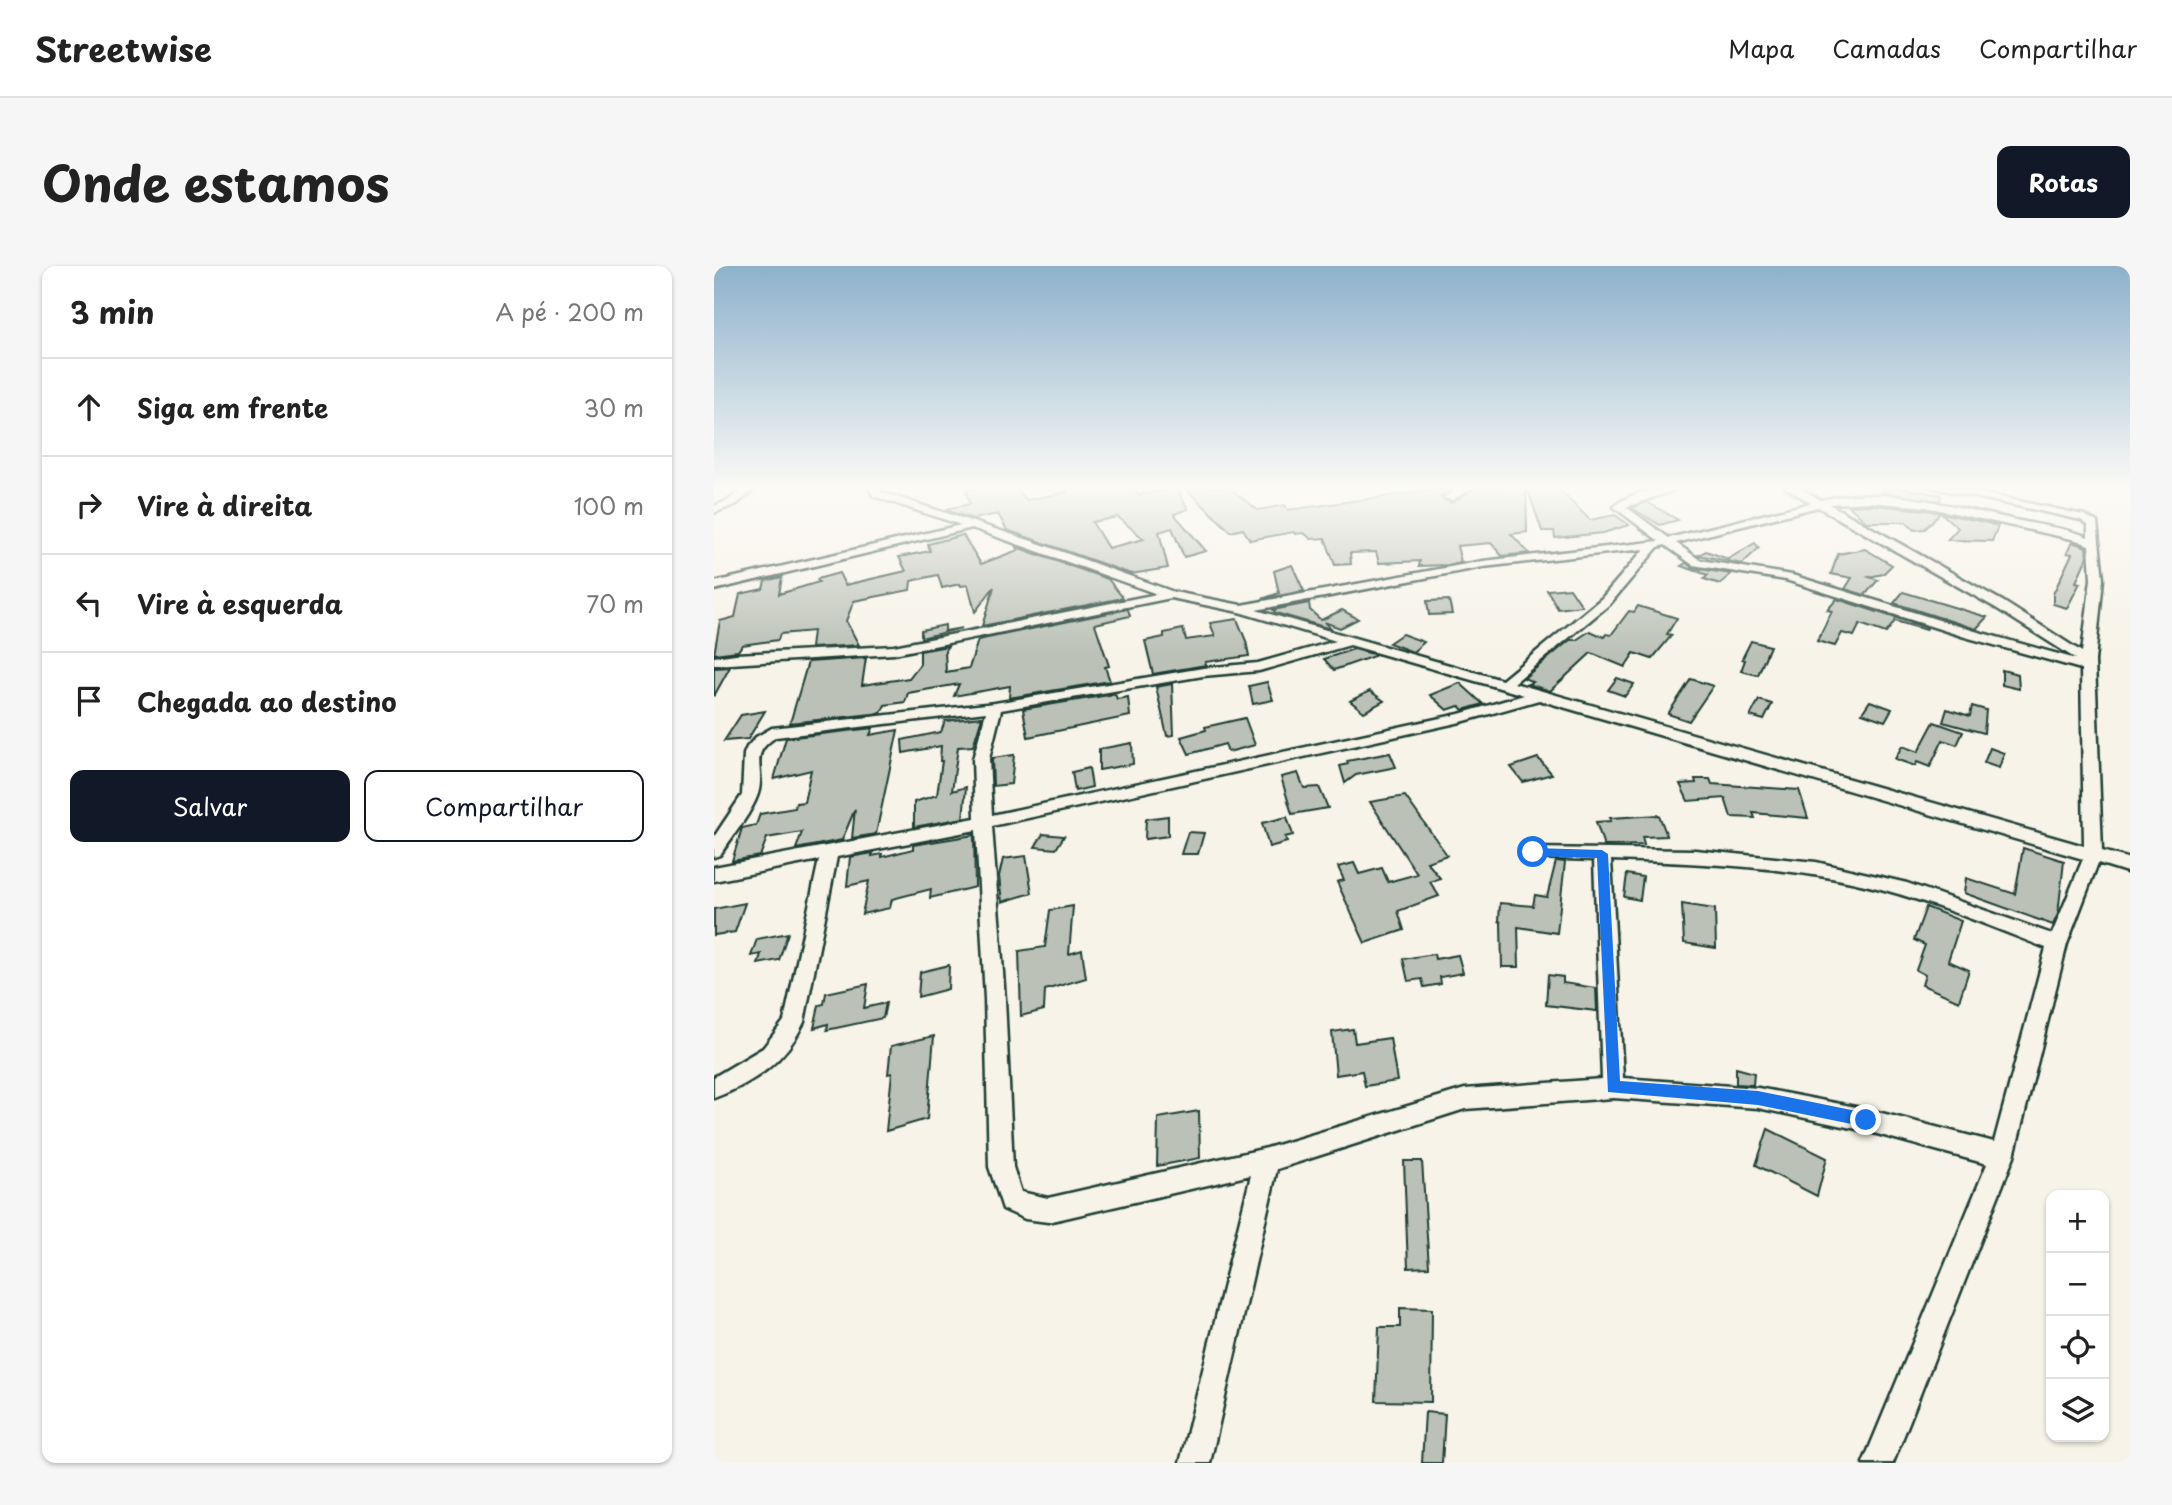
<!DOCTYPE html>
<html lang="pt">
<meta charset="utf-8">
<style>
:root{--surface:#fff;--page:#f6f6f6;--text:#222;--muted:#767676;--line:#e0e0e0;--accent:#111827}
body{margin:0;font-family:"Playpen Sans",sans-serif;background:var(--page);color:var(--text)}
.controls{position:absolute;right:21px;bottom:21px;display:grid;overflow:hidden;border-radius:14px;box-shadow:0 2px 5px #0004}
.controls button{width:63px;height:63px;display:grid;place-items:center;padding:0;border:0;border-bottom:2px solid var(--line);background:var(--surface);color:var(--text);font:35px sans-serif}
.stop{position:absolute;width:21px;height:21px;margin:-16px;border:5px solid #1a73e8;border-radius:50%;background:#fff}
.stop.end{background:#1a73e8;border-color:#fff;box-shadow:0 2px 7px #0008}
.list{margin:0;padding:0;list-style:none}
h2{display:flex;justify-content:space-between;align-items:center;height:91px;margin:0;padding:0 28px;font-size:30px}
h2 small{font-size:23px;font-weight:400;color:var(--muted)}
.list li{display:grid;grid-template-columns:46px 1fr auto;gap:21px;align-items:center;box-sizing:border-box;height:98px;padding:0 28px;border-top:2px solid var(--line)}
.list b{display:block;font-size:26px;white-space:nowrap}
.list em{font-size:23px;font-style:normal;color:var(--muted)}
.actions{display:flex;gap:14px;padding:21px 28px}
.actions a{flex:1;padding:16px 0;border:2px solid var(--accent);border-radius:14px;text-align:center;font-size:24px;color:var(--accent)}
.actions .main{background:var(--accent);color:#fff}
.icon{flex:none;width:38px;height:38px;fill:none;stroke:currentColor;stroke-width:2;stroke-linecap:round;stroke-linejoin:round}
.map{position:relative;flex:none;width:1416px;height:1197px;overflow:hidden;border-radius:14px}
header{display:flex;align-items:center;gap:42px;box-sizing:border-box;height:98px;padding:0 35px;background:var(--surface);border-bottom:2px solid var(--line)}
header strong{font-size:33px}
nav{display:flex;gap:38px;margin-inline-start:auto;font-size:24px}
.intro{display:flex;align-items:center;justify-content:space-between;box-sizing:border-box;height:168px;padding:0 42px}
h1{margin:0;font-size:49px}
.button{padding:18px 32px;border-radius:14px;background:var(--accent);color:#fff;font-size:24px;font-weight:700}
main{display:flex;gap:42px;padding:0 42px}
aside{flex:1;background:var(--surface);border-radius:14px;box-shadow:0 2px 5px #0004}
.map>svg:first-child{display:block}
</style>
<header>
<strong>Streetwise</strong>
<nav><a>Mapa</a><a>Camadas</a><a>Compartilhar</a></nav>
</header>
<div class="intro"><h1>Onde estamos</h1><a class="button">Rotas</a></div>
<main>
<aside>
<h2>3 min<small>A pé · 200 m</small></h2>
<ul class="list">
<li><svg class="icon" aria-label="ahead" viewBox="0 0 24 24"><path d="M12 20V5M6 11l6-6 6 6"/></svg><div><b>Siga em frente</b></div><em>30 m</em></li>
<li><svg class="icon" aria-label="right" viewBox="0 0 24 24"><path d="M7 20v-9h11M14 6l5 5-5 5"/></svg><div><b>Vire à direita</b></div><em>100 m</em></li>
<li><svg class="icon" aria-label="left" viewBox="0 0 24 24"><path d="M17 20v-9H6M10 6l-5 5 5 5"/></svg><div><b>Vire à esquerda</b></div><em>70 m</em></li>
<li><svg class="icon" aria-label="arrive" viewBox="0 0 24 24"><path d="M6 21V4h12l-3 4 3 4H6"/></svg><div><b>Chegada ao destino</b></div></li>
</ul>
<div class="actions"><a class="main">Salvar</a><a>Compartilhar</a></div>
</aside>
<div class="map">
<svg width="1416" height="1197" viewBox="0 0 1416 1197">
<rect width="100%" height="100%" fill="#f7f3e8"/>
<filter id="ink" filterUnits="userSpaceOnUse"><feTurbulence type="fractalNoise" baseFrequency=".0143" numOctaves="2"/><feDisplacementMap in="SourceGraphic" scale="14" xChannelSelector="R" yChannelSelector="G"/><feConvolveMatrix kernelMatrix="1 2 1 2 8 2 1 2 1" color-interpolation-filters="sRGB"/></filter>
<g filter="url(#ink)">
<g fill="#bbc1b6" stroke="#1f3d34" stroke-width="2" fill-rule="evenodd">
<path d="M267,221H300L313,234L353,226L351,221H421L424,229L462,222L474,243L460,248L492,285L470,291L458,262L445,266L454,302L417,308L293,264L284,248L259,253L234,245L233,243L256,238L252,224ZM404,251L430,273L394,282L378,256Z"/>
<polygon points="470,221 514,221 544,244 571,239 574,244 741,221 726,231 737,237 763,221 812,221 813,266 797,268 815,287 788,290 777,277 743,280 747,296 734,299 705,300 706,295 665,297 662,286 636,287 637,298 621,299 611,272 597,273 590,267 581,268 580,266 536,274 529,263 517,266"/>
<polygon points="813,221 842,221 876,254 901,249 915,259 889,267 841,272 840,265 828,265"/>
<polygon points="1169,221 1182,221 1227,229 1226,235 1168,227"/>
<polygon points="933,236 964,254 946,259 918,242"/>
<polygon points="1156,239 1212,244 1226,247 1211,263 1200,264 1192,256 1152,256 1135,240"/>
<polygon points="1227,247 1270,256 1284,260 1278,275 1233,274 1244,262"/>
<polygon points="249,269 267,298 304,284 302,281 394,313 409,332 268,360 280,321 261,346 254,319 247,320 246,318 228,322 224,309 197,315 196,324 140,335 132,355 145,379 97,382 99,365 66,368 64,374 28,379 24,385 0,388 6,355 21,351 26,328 49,323 51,315 68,311 65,328 105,316 103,313 125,307 131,319 192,305 185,291 216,285 214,278"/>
<polygon points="1358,276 1372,281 1373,291 1362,316 1366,317 1353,342 1339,338 1339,328 1358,288 1353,287"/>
<polygon points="1041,277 1045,282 1028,298 984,289 992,285 1014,293"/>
<polygon points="1151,283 1178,299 1169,308 1155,311 1164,314 1151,329 1131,323 1138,312 1117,308 1124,288"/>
<polygon points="972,297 979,302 1017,308 1006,318 990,313 994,309 967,300"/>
<polygon points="578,299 590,325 548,333 565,327 560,305"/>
<polygon points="856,322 868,340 844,343 833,324"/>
<polygon points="1189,326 1273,351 1262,363 1180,337"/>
<polygon points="1123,333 1213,362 1212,364 1181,355 1172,367 1146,358 1140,370 1128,367 1121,380 1103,375 1118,345 1113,344"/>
<polygon points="735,334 738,348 715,349 713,335"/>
<polygon points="595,337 596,344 607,354 628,344 644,353 626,362 610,356 617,363 562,347 559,344"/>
<polygon points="924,340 963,352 953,368 958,369 938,393 920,387 911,401 877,387 836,425 814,418 819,416 810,412 856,374 862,374 876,365 890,371 892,368 897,369 915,345 920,346"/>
<polygon points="414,343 416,350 381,358 395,400 391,401 396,415 295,432 296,420 240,430 245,418 194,427 191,436 171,439 167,447 76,457 94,396 152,392 148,419 195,412 206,398 206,385 234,380 231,384 232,406 255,402 264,374"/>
<polygon points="523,353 532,375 535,390 491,396 492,399 439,408 431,375 450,371 450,367 469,363 472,374 501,370 496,357"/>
<polygon points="231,359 231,365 248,362 207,372 207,364"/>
<polygon points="688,368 710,376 699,386 675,377"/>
<polygon points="1037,375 1056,380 1044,409 1027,405 1031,394 1028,393"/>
<polygon points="640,383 663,389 620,404 610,393"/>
<polygon points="16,401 0,430 0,402"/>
<polygon points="1288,404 1304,408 1305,423 1288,419"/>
<polygon points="903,412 920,418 911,430 894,424"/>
<polygon points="977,413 999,420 975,455 954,448"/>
<polygon points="553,416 559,434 539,438 535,420"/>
<polygon points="746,417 769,438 749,444 745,440 733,444 716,429"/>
<polygon points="458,418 460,469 453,470 442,421"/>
<polygon points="656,425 670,435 650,446 636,435"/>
<polygon points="401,428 403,433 414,431 416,450 314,471 309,443"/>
<polygon points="1045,434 1058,438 1050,454 1036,450"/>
<polygon points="1156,435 1178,443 1171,455 1148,447"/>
<polygon points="1258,440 1272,444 1270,467 1229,456 1233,443 1256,450"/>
<polygon points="51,445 34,473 10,475 27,449"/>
<polygon points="268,451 259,480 244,481 238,525 252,521 249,552 200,561 200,536 223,529 228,495 226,495 227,480 189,487 188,474 227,466 231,455"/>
<polygon points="531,452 541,479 514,486 511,478 475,488 467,471 492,464 491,461"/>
<polygon points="1220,456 1249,466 1243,479 1229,474 1216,501 1203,496 1201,500 1181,493 1188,480 1204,486"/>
<polygon points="159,462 156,469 184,464 162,568 138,572 141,543 128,574 82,583 88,566 53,572 46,590 18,595 28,562 42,559 46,548 81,542 82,537 90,536 97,504 60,513 72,472"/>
<polygon points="418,477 419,498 385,504 385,483"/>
<polygon points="1276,482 1290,487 1285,502 1270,497"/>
<polygon points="676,487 682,501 642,509 631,517 626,500 634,498 633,495"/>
<polygon points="300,489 297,518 279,520 278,492"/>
<polygon points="824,492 838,508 809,516 797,501"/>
<polygon points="375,502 378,521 361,525 358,506"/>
<polygon points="584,507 590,522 605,521 614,542 578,548 567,511"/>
<polygon points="981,513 996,513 998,518 1085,524 1094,552 1039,547 1041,552 1017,551 1011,532 974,535 966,518 982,517"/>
<polygon points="691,530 733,589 713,596 726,612 716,616 725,630 684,645 690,664 651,677 623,616 630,614 624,601 640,597 645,608 668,602 674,616 703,608 656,536"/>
<polygon points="945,549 953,570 928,571 930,579 890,580 882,556 897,555 896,552"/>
<polygon points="454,550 454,570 431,573 432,553"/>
<polygon points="573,551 579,569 571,571 573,576 555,581 548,557"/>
<polygon points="474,566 490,567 484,588 467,588"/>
<polygon points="329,568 350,570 342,583 321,581"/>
<polygon points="260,569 261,621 216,632 217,623 178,633 176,642 148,648 155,615 133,620 136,591 159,587 158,590 168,588 168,591 199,583 199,579"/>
<polygon points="1309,582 1350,595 1344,648 1339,659 1250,627 1252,612 1301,628"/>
<polygon points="312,590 318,627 288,636 285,610 289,593"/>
<polygon points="842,595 851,596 843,667 804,661 805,701 788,701 787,656 785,655 786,637 819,640 821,629 833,631"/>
<polygon points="913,608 929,611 926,634 910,631"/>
<polygon points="31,637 21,666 0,669 0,643"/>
<polygon points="968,638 1001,643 1002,682 970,677"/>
<polygon points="359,640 355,688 368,684 372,712 331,724 330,744 307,750 305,685 331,681 336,644"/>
<polygon points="1212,641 1247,655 1234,695 1255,704 1245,735 1208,719 1211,709 1202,704 1211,679 1200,674"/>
<polygon points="74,667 65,694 44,698 47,688 37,690 43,673"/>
<polygon points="720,688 721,693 744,689 749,707 726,711 727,718 710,721 708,713 694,715 689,693"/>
<polygon points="235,699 234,723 204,731 206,706"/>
<polygon points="834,709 849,711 849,717 882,722 883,745 832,739"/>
<polygon points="154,718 150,742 172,737 169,752 113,764 114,758 100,762 105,739 110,738 112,727"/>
<polygon points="639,763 641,777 676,772 683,815 651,820 648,805 622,809 618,766"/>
<polygon points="220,770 213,853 172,865 178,807 174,808 177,780"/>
<polygon points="1022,802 1040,807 1039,819 1022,818"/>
<polygon points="485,845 486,892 443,900 444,852"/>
<polygon points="1054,863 1113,892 1103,930 1042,899"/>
<polygon points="690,895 708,895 715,1001 694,1002"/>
<polygon points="686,1042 718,1043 717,1136 662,1135 665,1061 686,1061"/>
<polygon points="711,1146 731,1148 728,1197 708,1197"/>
</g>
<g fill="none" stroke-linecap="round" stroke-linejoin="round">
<defs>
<g id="minor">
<polygon points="31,221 43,221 23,238 0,247 0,240 15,234"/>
<path d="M155,221H165L167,226L321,276L460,326L527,339L769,295L945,275L900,241C916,225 948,221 970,221L912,241L955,272L1097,237L1071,221H1084L1107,234C1171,218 1243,242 1306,255C1328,260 1353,262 1374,271V259L1367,254L1216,221H1238L1370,249L1383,256L1389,313L1381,395L1388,585L1416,593V607L1384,597L1353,678L1300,890L1179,1197H1149L1273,898L1152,865L1044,842L899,832L751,843L563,903L496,1197H466L537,909L334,956L311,953L289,943L275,901L271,733L262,564L123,591L90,756C72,795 40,817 0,832V811L49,782L70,755L105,594L0,615V601L261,552L259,493L272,446L62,471C35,488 50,499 45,524C41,543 17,572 6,589L0,591V571L28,529L30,488L33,481L42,471L58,462L281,437L489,402L544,397L622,375L525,346L457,332L180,388L0,399V391L22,388L180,380L443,328L258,262L0,324V316L247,259L159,230ZM1156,236L1212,241L1362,274L1375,279L1377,313L1368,386L1290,336L1115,238ZM1104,241L1282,342L1362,393L1261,365L1078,309L986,294L962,277ZM951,279L979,299L1072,314L1251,371L1367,403L1370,580L800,417L896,338L944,281ZM930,283L888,332L788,414L542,344L769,301ZM636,379L810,429L745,448L278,549L275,493L287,444L489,410L545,405ZM825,434L1369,593L1338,668L1193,617L1102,596L981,584L813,582L810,586L813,590L819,592L880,594L888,813L751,823L553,882L334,932L307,926L299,901L291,733L278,560L747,456ZM897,594C987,597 1079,600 1167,623C1223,638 1278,661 1332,682L1280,876L1152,843L1044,822L909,812Z"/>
<polygon points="747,221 760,221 738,234 729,232"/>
</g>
</defs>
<use href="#minor" stroke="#1f3d34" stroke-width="5"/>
<use href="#minor" fill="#f7f3e8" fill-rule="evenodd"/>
</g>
</g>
<linearGradient id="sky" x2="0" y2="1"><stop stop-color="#8db1cc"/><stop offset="0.57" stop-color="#fbfaf5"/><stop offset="1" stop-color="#fbfaf5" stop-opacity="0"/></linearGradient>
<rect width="1416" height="389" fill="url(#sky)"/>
<polygon fill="#1a73e8" points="819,582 888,584 894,588 906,815 1044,825 1152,847 1157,849 1159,854 1157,859 1152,861 1044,839 894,826 883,592 819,590 813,586"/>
</svg>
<div class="controls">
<button>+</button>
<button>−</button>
<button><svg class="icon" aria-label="locate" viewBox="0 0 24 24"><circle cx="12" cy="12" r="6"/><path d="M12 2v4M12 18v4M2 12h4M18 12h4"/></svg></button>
<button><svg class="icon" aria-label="layers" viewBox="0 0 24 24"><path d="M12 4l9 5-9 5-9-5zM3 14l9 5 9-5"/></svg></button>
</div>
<div class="stop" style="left:819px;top:586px"></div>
<div class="stop end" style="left:1152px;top:854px"></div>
</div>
</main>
